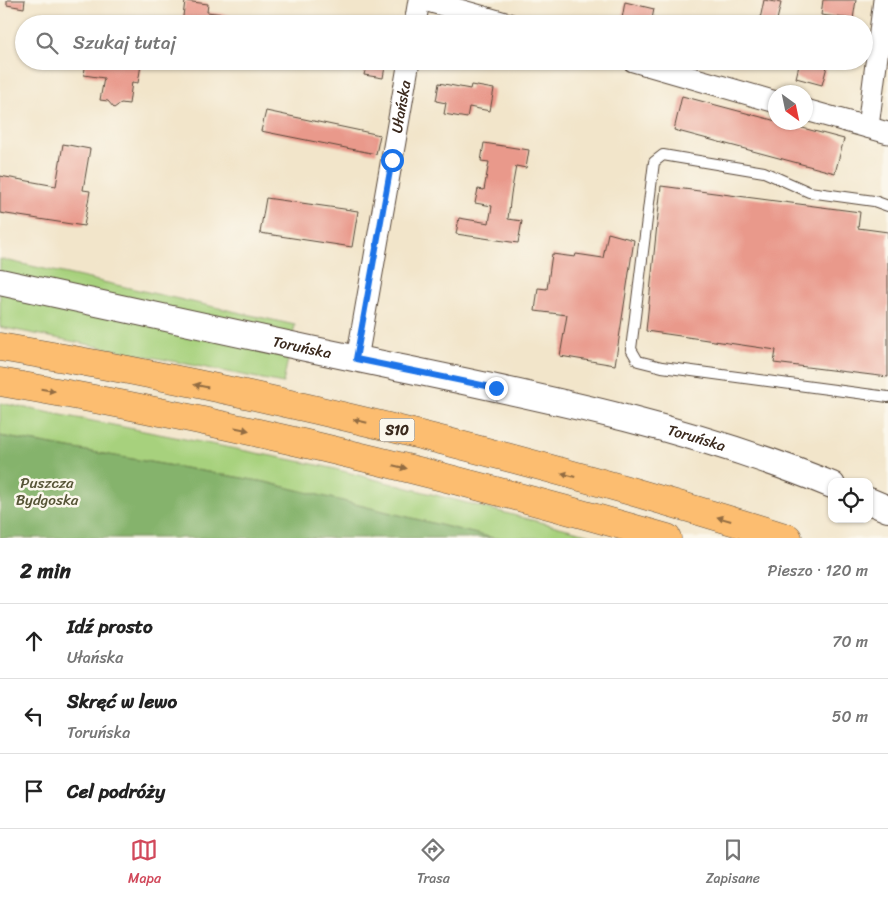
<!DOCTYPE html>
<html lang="pl">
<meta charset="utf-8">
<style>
:root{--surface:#fff;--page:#f2f2f2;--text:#222;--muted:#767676;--line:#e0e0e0;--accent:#d1495b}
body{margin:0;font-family:Sriracha,sans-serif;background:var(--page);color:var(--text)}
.controls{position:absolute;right:15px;bottom:15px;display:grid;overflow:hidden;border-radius:10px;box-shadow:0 1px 4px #0004}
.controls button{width:45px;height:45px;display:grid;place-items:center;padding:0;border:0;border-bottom:1px solid var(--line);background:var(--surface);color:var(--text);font:25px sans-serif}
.compass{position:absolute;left:768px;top:85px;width:45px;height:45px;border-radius:50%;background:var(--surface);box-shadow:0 1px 4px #0004;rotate:147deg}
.stop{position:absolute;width:15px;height:15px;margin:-11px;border:4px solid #1a73e8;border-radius:50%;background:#fff}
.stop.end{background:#1a73e8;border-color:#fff;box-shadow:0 1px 5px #0008}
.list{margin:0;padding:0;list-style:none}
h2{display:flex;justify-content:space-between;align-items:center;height:65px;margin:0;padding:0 20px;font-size:21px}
h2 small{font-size:16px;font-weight:400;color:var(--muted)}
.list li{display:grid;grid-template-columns:32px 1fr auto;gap:15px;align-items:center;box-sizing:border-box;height:75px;padding:0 20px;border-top:1px solid var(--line)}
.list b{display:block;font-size:19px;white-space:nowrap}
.list p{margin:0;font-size:16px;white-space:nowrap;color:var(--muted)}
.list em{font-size:16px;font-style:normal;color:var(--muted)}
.icon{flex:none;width:28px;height:28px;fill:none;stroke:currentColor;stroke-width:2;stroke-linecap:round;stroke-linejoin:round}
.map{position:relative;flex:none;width:888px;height:538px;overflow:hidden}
.search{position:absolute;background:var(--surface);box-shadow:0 1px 4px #0004;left:15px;right:15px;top:15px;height:55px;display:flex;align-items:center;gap:12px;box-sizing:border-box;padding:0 18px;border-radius:28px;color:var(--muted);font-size:19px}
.sheet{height:290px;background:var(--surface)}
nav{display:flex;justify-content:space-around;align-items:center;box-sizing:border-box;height:70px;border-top:1px solid var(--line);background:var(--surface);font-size:14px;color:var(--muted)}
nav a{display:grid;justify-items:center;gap:2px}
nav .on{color:var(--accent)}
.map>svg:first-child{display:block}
</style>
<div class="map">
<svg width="888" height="538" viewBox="0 0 888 538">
<rect width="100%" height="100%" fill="#fbf7ec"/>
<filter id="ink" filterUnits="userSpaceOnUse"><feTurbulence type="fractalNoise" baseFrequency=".02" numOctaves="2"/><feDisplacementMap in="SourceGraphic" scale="10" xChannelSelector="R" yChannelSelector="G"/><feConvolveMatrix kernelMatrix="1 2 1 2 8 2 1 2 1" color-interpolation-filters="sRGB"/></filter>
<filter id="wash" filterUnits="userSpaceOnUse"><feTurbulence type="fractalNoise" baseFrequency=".0096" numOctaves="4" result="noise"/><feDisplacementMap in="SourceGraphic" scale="20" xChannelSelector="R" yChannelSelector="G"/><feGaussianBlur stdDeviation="1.12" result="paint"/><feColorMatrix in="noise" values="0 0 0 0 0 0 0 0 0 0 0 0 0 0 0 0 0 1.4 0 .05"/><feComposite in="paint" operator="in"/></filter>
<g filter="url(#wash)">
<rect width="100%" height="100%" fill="#f2e5ca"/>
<g fill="#a7d17d" stroke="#717e4e">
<polygon points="0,259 295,325 283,383 0,327"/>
<polygon points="0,403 323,466 602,538 493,538 265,482 0,436"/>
</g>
<polygon fill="#85b36c" stroke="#606e45" points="0,436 265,482 493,538 0,538"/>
<g id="blocks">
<g fill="#e9998b">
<polygon points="7,0 25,0 24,8 7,5"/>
<polygon points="764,0 781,3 776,24 759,24"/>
<polygon points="823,0 856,0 853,19 821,15"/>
<polygon points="185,1 208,4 207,12 230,15 228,24 182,24"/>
<polygon points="625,2 654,9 651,24 621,24"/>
<polygon points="80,61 132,61 132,64 141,65 138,83 132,82 129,104 121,103 114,108 108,101 100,100 104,78 84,75 85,68"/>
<polygon points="346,61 386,61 383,78 364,75 366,66"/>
<polygon points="800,61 828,63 822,85 796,78"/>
<polygon points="439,83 470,89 471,85 494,89 490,111 469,107 467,118 444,114 446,103 436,101"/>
<polygon points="682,96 844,139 835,173 674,130"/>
<polygon points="266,111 380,135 376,154 261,131"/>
<polygon points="484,143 529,150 526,168 516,166 511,194 508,219 522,221 518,243 456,234 459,218 489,223 492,206 475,203 478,189 484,190 489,162 481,161"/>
<polygon points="63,144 90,149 83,190 90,191 84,226 0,213 0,176 56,186"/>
<polygon points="661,186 860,212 858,228 888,232 888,377 774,363 776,350 646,331"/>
<polygon points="266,198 358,211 352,247 260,233"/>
<polygon points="608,233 634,240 615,365 560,356 567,315 535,311 538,288 547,289 552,254 575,257 576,254 603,258"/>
</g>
</g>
</g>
<g filter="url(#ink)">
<use href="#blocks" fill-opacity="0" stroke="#564638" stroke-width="1"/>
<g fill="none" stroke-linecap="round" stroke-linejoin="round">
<defs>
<polyline id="service" points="888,206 874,201 809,192 764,172 663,155 654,162 631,349 638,361 662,367 888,397"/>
<g id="minor">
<polyline points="424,0 509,24"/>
<polyline points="415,24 419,0"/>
<polyline points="633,61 776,102"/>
<polyline points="806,110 888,133"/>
<polyline points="868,127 884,0"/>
<path id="s1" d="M357,359L409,61"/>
</g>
<g id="tertiary">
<path id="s2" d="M0,282C130,311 261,339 392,366C540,397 691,427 832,485"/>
<polyline points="869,501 888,509"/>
</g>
<g id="motorway">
<path d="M0,347C266,391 530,458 788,538"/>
<path d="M0,382C225,420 448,475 667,538"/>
</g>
</defs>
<use href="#service" stroke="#564638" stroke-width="12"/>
<use href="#minor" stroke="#564638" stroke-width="23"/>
<use href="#tertiary" stroke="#564638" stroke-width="28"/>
<use href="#motorway" stroke="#564638" stroke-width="29"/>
<use href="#service" stroke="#fff" stroke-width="10"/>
<use href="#minor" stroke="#fff" stroke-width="21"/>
<use href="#tertiary" stroke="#fff" stroke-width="26"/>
<use href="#motorway" stroke="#fcbd6f" stroke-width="28"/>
</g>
<defs><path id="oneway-solid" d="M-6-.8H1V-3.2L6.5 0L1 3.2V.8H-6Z" transform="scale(1.25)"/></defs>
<g fill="#926c42">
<use href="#oneway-solid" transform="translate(201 386) rotate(-168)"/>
<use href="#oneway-solid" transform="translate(48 390) rotate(9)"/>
<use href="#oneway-solid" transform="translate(360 421) rotate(-167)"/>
<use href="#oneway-solid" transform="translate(242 429) rotate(12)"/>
<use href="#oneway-solid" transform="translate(400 467) rotate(13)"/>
<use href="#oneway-solid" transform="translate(568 475) rotate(-165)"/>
<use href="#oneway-solid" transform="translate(724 519) rotate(-164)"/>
</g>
</g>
<g fill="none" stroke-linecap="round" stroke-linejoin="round" filter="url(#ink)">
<polyline stroke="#1a73e8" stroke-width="6" points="392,160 356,359 496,388"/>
</g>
<g text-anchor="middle" stroke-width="5" stroke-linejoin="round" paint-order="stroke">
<rect fill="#fbf7ec" stroke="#75685c" stroke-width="1" x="379.5" y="418.5" width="35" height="23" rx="4"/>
<g font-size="14" font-weight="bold" fill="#3b2a1e">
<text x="397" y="435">S10</text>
</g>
<g font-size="15" fill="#3b2a1e" stroke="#fbf7ec">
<text dy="5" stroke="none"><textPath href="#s1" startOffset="256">Ułańska</textPath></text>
<text dy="5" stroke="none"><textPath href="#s2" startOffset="309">Toruńska</textPath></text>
<text dy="5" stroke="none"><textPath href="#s2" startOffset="714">Toruńska</textPath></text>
</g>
<g font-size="15" fill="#565436" stroke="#fbf7ec">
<text x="47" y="488">Puszcza<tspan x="47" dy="17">Bydgoska</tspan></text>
</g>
</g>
</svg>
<div class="controls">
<button><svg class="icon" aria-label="locate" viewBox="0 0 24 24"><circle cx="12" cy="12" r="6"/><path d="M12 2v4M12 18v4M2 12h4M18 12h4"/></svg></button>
</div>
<svg class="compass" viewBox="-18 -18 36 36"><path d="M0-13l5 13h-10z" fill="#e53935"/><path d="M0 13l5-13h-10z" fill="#767676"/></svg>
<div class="stop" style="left:392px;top:160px"></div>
<div class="stop end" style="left:496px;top:388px"></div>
<div class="search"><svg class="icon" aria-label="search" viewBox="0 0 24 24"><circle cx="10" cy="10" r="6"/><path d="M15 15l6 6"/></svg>Szukaj tutaj</div>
</div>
<section class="sheet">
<h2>2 min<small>Pieszo · 120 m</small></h2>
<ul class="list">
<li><svg class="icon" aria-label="ahead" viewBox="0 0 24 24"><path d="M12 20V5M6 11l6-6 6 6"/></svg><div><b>Idź prosto</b><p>Ułańska</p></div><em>70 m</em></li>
<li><svg class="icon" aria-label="left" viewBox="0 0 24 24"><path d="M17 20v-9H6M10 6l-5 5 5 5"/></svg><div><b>Skręć w lewo</b><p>Toruńska</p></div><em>50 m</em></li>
<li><svg class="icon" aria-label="arrive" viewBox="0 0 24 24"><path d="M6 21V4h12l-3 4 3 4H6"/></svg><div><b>Cel podróży</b></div></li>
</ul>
</section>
<nav>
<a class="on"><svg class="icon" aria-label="map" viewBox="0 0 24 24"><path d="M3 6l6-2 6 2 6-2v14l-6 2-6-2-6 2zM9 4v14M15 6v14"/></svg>Mapa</a>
<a><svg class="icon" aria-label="directions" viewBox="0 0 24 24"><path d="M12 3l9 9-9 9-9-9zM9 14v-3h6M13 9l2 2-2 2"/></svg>Trasa</a>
<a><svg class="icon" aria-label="saved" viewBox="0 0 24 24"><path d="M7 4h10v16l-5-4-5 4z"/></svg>Zapisane</a>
</nav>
